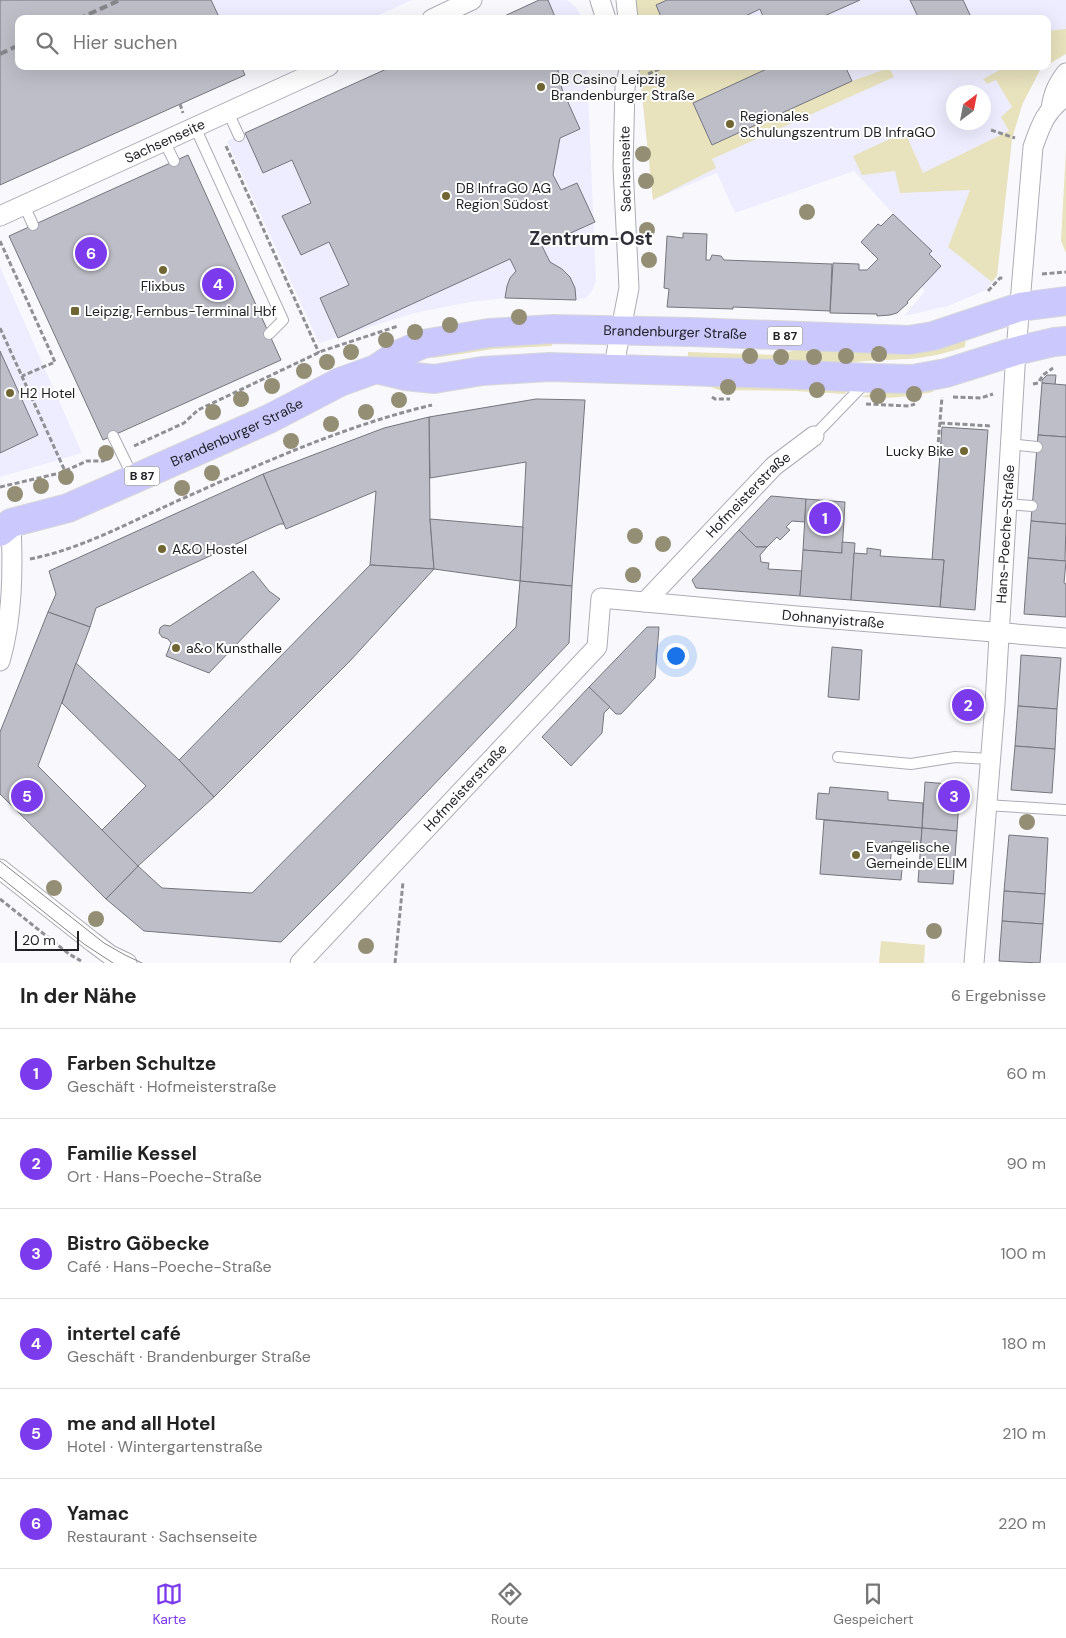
<!DOCTYPE html>
<html lang="de">
<meta charset="utf-8">
<style>
:root{--surface:#fff;--page:#f2f2f2;--text:#222;--muted:#767676;--line:#e0e0e0;--accent:#7c3aed}
body{margin:0;font-family:"DM Sans",sans-serif;background:var(--page);color:var(--text)}
.compass{position:absolute;left:946px;top:85px;width:45px;height:45px;border-radius:50%;background:var(--surface);box-shadow:0 5px 20px #0002;rotate:32deg}
.scale{position:absolute;left:15px;bottom:12px;width:64px;box-sizing:border-box;padding-left:5px;border:2px solid #222226;border-top:0;font-size:14px;line-height:18px;white-space:nowrap;color:#222226;-webkit-text-stroke:4px #fff;paint-order:stroke}
.you{position:absolute;left:675px;top:655px;width:18px;height:18px;margin:-12px;border:4px solid #fff;border-radius:50%;background:#1a73e8;box-shadow:0 0 0 8px #1a73e833}
.badge{display:grid;place-items:center;width:32px;height:32px;border-radius:50%;background:var(--accent);color:#fff;font-size:16px;font-weight:700}
.pin{position:absolute;translate:-50% -50%;border:2px solid #fff;box-shadow:0 1px 5px #0006}
.list{margin:0;padding:0;list-style:none}
h2{display:flex;justify-content:space-between;align-items:center;height:65px;margin:0;padding:0 20px;font-size:21px}
h2 small{font-size:16px;font-weight:400;color:var(--muted)}
.list li{display:grid;grid-template-columns:32px 1fr auto;gap:15px;align-items:center;box-sizing:border-box;height:90px;padding:0 20px;border-top:1px solid var(--line)}
.list b{display:block;font-size:19px;white-space:nowrap}
.list p{margin:0;font-size:16px;white-space:nowrap;color:var(--muted)}
.list em{font-size:16px;font-style:normal;color:var(--muted)}
.icon{flex:none;width:28px;height:28px;fill:none;stroke:currentColor;stroke-width:2;stroke-linecap:round;stroke-linejoin:round}
.map{position:relative;flex:none;width:1066px;height:963px;overflow:hidden}
.search{position:absolute;background:var(--surface);box-shadow:0 5px 20px #0002;left:15px;right:15px;top:15px;height:55px;display:flex;align-items:center;gap:12px;box-sizing:border-box;padding:0 18px;border-radius:10px;color:var(--muted);font-size:19px}
.sheet{height:605px;background:var(--surface)}
nav{display:flex;justify-content:space-around;align-items:center;box-sizing:border-box;height:70px;border-top:1px solid var(--line);background:var(--surface);font-size:14px;color:var(--muted)}
nav a{display:grid;justify-items:center;gap:2px}
nav .on{color:var(--accent)}
.map>svg:first-child{display:block}
</style>
<div class="map">
<svg width="1066" height="963" viewBox="0 0 1066 963">
<rect width="100%" height="100%" fill="#f9f9fd"/>
<g fill="#ededff" fill-rule="evenodd">
<polygon points="211,0 412,0 370,19 220,19"/>
<polygon points="539,0 567,0 576,7 583,19 498,19"/>
<polygon points="636,0 1066,0 1066,54 1047,65 1047,19 636,19"/>
<polygon points="393,66 587,66 596,281 592,291 586,298 576,300 505,298 470,302 414,313 319,343 227,141"/>
<path d="M639,66H1046L1040,70L1022,105L1012,139L997,276L986,290L948,306L904,316L925,291L918,284L938,263L854,171L735,213L717,173L653,200ZM954,92H984V122H954Z"/>
<polygon points="0,267 82,453 0,477"/>
</g>
<g fill="#e8e2bd">
<polygon points="636,0 667,0 663,19 636,19"/>
<polygon points="1066,29 1066,54 1047,65 1047,31"/>
<polygon points="639,66 773,66 693,103 712,145 852,81 889,68 894,77 712,159 716,168 653,200"/>
<polygon points="1007,66 1046,66 1040,70 1022,105 1012,139 997,276 992,282 948,247 970,190 900,193 895,171 862,175 853,156 905,132 923,173 1009,131 1001,117 1012,107 996,80 987,84 983,79"/>
<polygon points="1066,149 1066,253 1061,241"/>
<path d="M966,338L965,347C946,353 927,358 907,359C887,360 868,360 848,363L688,361V352L776,355L808,347Z"/>
<polygon points="552,339 552,346 494,349 434,358 432,357 432,354 434,352"/>
<polygon points="705,385 848,388 845,394 795,391 719,390"/>
<path d="M934,388L933,392C908,397 887,399 861,397L875,392Z"/>
<polygon points="881,941 925,945 924,963 879,963"/>
</g>
<g fill="#bebec8" stroke="#75757e">
<polygon points="0,0 211,0 220,19 19,19 19,66 241,66 245,75 0,185"/>
<polygon points="548,0 556,19 498,19 539,0"/>
<polygon points="667,0 860,0 822,17 823,19 764,19 760,9 739,19 662,19 656,5"/>
<polygon points="910,0 963,0 972,19 919,19"/>
<polygon points="393,66 557,66 562,89 580,129 560,138 553,175 561,190 577,183 595,222 542,246 550,262 562,269 570,277 575,288 576,300 505,298 507,286 510,278 516,271 510,259 338,338 320,298 349,285 329,242 301,255 282,216 311,203 292,160 263,173 245,133"/>
<polygon points="773,66 845,66 852,81 712,145 693,103"/>
<polygon points="188,155 281,360 103,440 9,236"/>
<polygon points="893,214 932,251 929,254 941,266 907,302 908,303 897,313 890,315 877,316 877,314 830,313 833,263 859,264 859,270 867,270 878,259 861,242 878,224 881,226"/>
<polygon points="683,233 707,234 706,260 710,260 712,255 721,256 724,260 832,264 830,311 733,307 733,309 667,307 669,289 664,288 667,236 683,238"/>
<polygon points="0,351 38,435 0,453"/>
<polygon points="1047,375 1056,375 1055,385 1042,383 1042,380"/>
<polygon points="1042,383 1066,385 1066,437 1038,435"/>
<polygon points="536,399 585,400 572,586 520,581 526,462 430,478 429,417"/>
<polygon points="429,417 430,519 434,569 370,565 376,491 286,529 263,474 384,428"/>
<polygon points="942,427 988,430 975,610 940,607 944,560 932,560"/>
<polygon points="1038,435 1066,437 1066,524 1031,521"/>
<polygon points="263,474 284,524 280,524 96,608 90,627 48,612 56,594 49,571"/>
<polygon points="771,496 806,499 805,522 792,521 786,527 790,530 780,540 777,537 767,547 756,547 739,530"/>
<polygon points="806,499 845,502 842,553 803,550"/>
<polygon points="430,519 523,527 520,581 434,569"/>
<polygon points="1031,521 1066,524 1065,561 1028,558"/>
<polygon points="739,530 756,547 767,547 760,555 761,562 769,563 768,569 802,571 800,596 696,588 692,580"/>
<polygon points="842,542 855,543 851,600 800,596 803,550 842,553"/>
<polygon points="867,548 881,550 880,556 944,560 940,607 851,600 854,553 867,554"/>
<polygon points="1028,558 1066,561 1064,583 1066,584 1066,617 1024,614"/>
<polygon points="370,565 434,569 350,661 214,797 179,760"/>
<polygon points="253,571 269,591 280,599 209,673 166,656 171,643 168,639 162,637 159,633 160,628 164,625 170,626"/>
<polygon points="520,581 572,586 569,643 339,884 281,942 144,931 106,899 138,866 162,888 252,893 516,627"/>
<polygon points="48,612 90,627 38,766 138,866 106,899 0,794 0,732"/>
<polygon points="647,627 659,627 655,678 621,714 616,714 589,687"/>
<polygon points="832,647 862,650 859,700 828,697"/>
<polygon points="1021,655 1061,658 1057,709 1018,706"/>
<polygon points="76,663 179,760 214,797 138,866 102,830 146,786 62,703"/>
<polygon points="589,687 610,707 604,713 602,733 571,766 542,737"/>
<polygon points="1018,706 1057,709 1055,749 1015,746"/>
<polygon points="1015,746 1055,749 1052,793 1011,790"/>
<polygon points="925,782 960,785 957,831 922,828"/>
<polygon points="830,787 888,792 888,800 923,803 922,828 816,819 818,793 829,794"/>
<polygon points="824,820 922,828 921,843 892,841 890,868 902,869 901,880 820,874"/>
<polygon points="922,828 957,831 953,884 918,882"/>
<polygon points="1009,835 1048,838 1045,894 1004,891"/>
<polygon points="1004,891 1045,894 1043,924 1002,921"/>
<polygon points="1002,921 1043,924 1040,963 999,961"/>
</g>
<g fill="none" stroke-linecap="round" stroke-linejoin="round">
<defs>
<g id="service">
<polyline points="228,112 239,136"/>
<polyline points="195,127 283,320 269,334"/>
<polyline points="164,141 174,161"/>
<polyline points="24,205 33,225"/>
<polyline points="113,436 134,479"/>
<polyline points="814,436 867,381"/>
<polyline points="1010,444 1037,447"/>
<polyline points="1007,504 1032,506"/>
<polyline points="838,757 911,764 955,757 990,759"/>
<polyline points="986,805 1066,810"/>
</g>
<g id="minor">
<polyline points="600,0 606,19"/>
<polyline points="626,0 628,19"/>
<polyline points="432,19 472,0"/>
<path d="M1051,109C1053,94 1057,85 1066,73"/>
<path id="s1" d="M0,216L329,66"/>
<polyline points="613,370 629,288 623,167 625,87 630,66"/>
<path id="s2" d="M645,602L774,466L814,436"/>
<path d="M0,661C13,616 13,569 11,523"/>
<polyline points="0,869 94,943 110,955 127,963"/>
<path id="s3" d="M300,963L597,647L601,598L797,616L1066,638"/>
<path id="s4" d="M974,963L995,704L1016,351L1033,147C1041,124 1046,110 1066,96"/>
</g>
<g id="primary">
<polyline points="376,369 405,376 434,379 482,371 549,367 781,374 870,378 913,379 946,373 1016,351 1054,342 1066,341"/>
<path id="s5" d="M0,532L11,523L68,508L134,479L269,419L340,382L376,369L397,355L423,344L489,333L553,329L691,332L909,340L933,336L1020,307L1066,301"/>
</g>
</defs>
<use href="#service" stroke="#acacb6" stroke-width="12"/>
<use href="#minor" stroke="#acacb6" stroke-width="21"/>
<use href="#primary" stroke="#d7d7d8" stroke-width="30"/>
<g stroke="#909094" stroke-width="3" stroke-dasharray="5 2.5" stroke-linecap="butt">
<polyline points="648,74 666,66"/>
<polyline points="180,104 183,113"/>
<polyline points="991,130 1015,138"/>
<polyline points="226,146 319,353"/>
<polyline points="0,241 55,362 22,376"/>
<polyline points="1042,274 1066,272"/>
<polyline points="988,291 1000,278 1003,278"/>
<polyline points="0,328 65,471"/>
<polyline points="1033,384 1038,383 1043,375 1053,368"/>
<polyline points="712,397 715,399 730,399"/>
<polyline points="953,397 981,398 993,394"/>
<polyline points="866,404 909,406 915,404"/>
<polyline points="940,423 992,426"/>
<polyline points="134,446 184,423 198,410 322,351 398,326"/>
<polyline points="937,457 942,397"/>
<polyline points="0,487 60,473 87,461 103,461 108,458"/>
<path d="M30,559C81,549 128,523 175,502C258,465 343,426 432,405"/>
<polyline points="0,899 69,954 81,961"/>
<polyline points="395,963 403,882"/>
</g>
<use href="#service" stroke="#fff" stroke-width="10"/>
<use href="#minor" stroke="#fff" stroke-width="19"/>
<use href="#primary" stroke="#cbc8fe" stroke-width="28"/>
<g stroke="#86868a" stroke-width="1">
<polyline points="0,861 104,943 125,955 142,963"/>
<polyline points="0,877 84,944 113,963"/>
</g>
<g stroke="#86868a" stroke-width="4" stroke-dasharray="8 4" stroke-linecap="butt">
<polyline points="78,19 120,0"/>
<polyline points="0,54 19,45"/>
</g>
</g>
<g fill="#938e74">
<circle cx="643" cy="154" r="8"/>
<circle cx="646" cy="181" r="8"/>
<circle cx="807" cy="212" r="8"/>
<circle cx="647" cy="230" r="8"/>
<circle cx="649" cy="260" r="8"/>
<circle cx="519" cy="317" r="8"/>
<circle cx="450" cy="325" r="8"/>
<circle cx="415" cy="332" r="8"/>
<circle cx="386" cy="340" r="8"/>
<circle cx="351" cy="352" r="8"/>
<circle cx="879" cy="354" r="8"/>
<circle cx="750" cy="356" r="8"/>
<circle cx="846" cy="356" r="8"/>
<circle cx="781" cy="357" r="8"/>
<circle cx="814" cy="357" r="8"/>
<circle cx="327" cy="362" r="8"/>
<circle cx="304" cy="371" r="8"/>
<circle cx="272" cy="386" r="8"/>
<circle cx="728" cy="387" r="8"/>
<circle cx="817" cy="390" r="8"/>
<circle cx="914" cy="394" r="8"/>
<circle cx="878" cy="396" r="8"/>
<circle cx="241" cy="399" r="8"/>
<circle cx="399" cy="400" r="8"/>
<circle cx="213" cy="412" r="8"/>
<circle cx="366" cy="412" r="8"/>
<circle cx="331" cy="424" r="8"/>
<circle cx="291" cy="441" r="8"/>
<circle cx="106" cy="453" r="8"/>
<circle cx="212" cy="473" r="8"/>
<circle cx="66" cy="477" r="8"/>
<circle cx="41" cy="486" r="8"/>
<circle cx="182" cy="488" r="8"/>
<circle cx="15" cy="494" r="8"/>
<circle cx="635" cy="536" r="8"/>
<circle cx="663" cy="544" r="8"/>
<circle cx="633" cy="575" r="8"/>
<circle cx="1027" cy="822" r="8"/>
<circle cx="54" cy="888" r="8"/>
<circle cx="96" cy="919" r="8"/>
<circle cx="934" cy="931" r="8"/>
<circle cx="366" cy="946" r="8"/>
</g>
<g fill="#706633" stroke="#fff" stroke-width="2">
<circle cx="541" cy="87" r="5"/>
<circle cx="730" cy="124" r="5"/>
<circle cx="446" cy="196" r="5"/>
<circle cx="163" cy="270" r="5"/>
<rect x="70" y="306" width="10" height="10" rx="2.5"/>
<circle cx="10" cy="393" r="5"/>
<circle cx="964" cy="451" r="5"/>
<circle cx="162" cy="549" r="5"/>
<circle cx="176" cy="648" r="5"/>
<circle cx="856" cy="855" r="5"/>
</g>
<g text-anchor="middle" stroke-width="4" stroke-linejoin="round" paint-order="stroke">
<g fill="#fff" stroke="#646467" stroke-width="1">
<rect x="767.5" y="326.5" width="35" height="19" rx="4"/>
<rect x="124.5" y="466.5" width="35" height="19" rx="4"/>
</g>
<g font-size="12" font-weight="bold" fill="#222226">
<text x="785" y="340">B 87</text>
<text x="142" y="480">B 87</text>
</g>
<g font-size="14" fill="#222226" stroke="#fff" text-anchor="start">
<text x="551" y="84">DB Casino Leipzig<tspan x="551" dy="16">Brandenburger Straße</tspan></text>
<text x="740" y="121">Regionales<tspan x="740" dy="16">Schulungszentrum DB InfraGO</tspan></text>
<text x="456" y="193">DB InfraGO AG<tspan x="456" dy="16">Region Südost</tspan></text>
<text x="163" y="291" text-anchor="middle">Flixbus</text>
<text x="85" y="316">Leipzig, Fernbus-Terminal Hbf</text>
<text x="20" y="398">H2 Hotel</text>
<text x="954" y="456" text-anchor="end">Lucky Bike</text>
<text x="172" y="554">A&amp;O Hostel</text>
<text x="186" y="653">a&amp;o Kunsthalle</text>
<text x="866" y="852">Evangelische<tspan x="866" dy="16">Gemeinde ELIM</tspan></text>
</g>
<g font-size="14" fill="#222226" stroke="#fff">
<text dy="5" stroke="none"><textPath href="#s1" startOffset="181">Sachsenseite</textPath></text>
<text transform="translate(625 169) rotate(-91)" y="5">Sachsenseite</text>
<text dy="5" stroke="none"><textPath href="#s5" startOffset="718">Brandenburger Straße</textPath></text>
<text dy="5" stroke="none"><textPath href="#s5" startOffset="258">Brandenburger Straße</textPath></text>
<text dy="5" stroke="none"><textPath href="#s2" startOffset="149">Hofmeisterstraße</textPath></text>
<text dy="5" stroke="none"><textPath href="#s4" startOffset="430">Hans-Poeche-Straße</textPath></text>
<text dy="5" stroke="none"><textPath href="#s3" startOffset="716">Dohnanyistraße</textPath></text>
<text dy="5" stroke="none"><textPath href="#s3" startOffset="241">Hofmeisterstraße</textPath></text>
</g>
<g font-size="19" font-weight="bold" fill="#2f2f37" stroke="#fff">
<text x="591" y="245">Zentrum-Ost</text>
</g>
</g>
</svg>
<svg class="compass" viewBox="-18 -18 36 36"><path d="M0-13l5 13h-10z" fill="#e53935"/><path d="M0 13l5-13h-10z" fill="#767676"/></svg>
<div class="scale">20 m</div>
<div class="you"></div>
<div class="pin badge" style="left:825px;top:518px">1</div>
<div class="pin badge" style="left:968px;top:705px">2</div>
<div class="pin badge" style="left:954px;top:796px">3</div>
<div class="pin badge" style="left:218px;top:284px">4</div>
<div class="pin badge" style="left:27px;top:796px">5</div>
<div class="pin badge" style="left:91px;top:253px">6</div>
<div class="search"><svg class="icon" aria-label="search" viewBox="0 0 24 24"><circle cx="10" cy="10" r="6"/><path d="M15 15l6 6"/></svg>Hier suchen</div>
</div>
<section class="sheet">
<h2>In der Nähe<small>6 Ergebnisse</small></h2>
<ul class="list">
<li><span class="badge">1</span><div><b>Farben Schultze</b><p>Geschäft · Hofmeisterstraße</p></div><em>60 m</em></li>
<li><span class="badge">2</span><div><b>Familie Kessel</b><p>Ort · Hans-Poeche-Straße</p></div><em>90 m</em></li>
<li><span class="badge">3</span><div><b>Bistro Göbecke</b><p>Café · Hans-Poeche-Straße</p></div><em>100 m</em></li>
<li><span class="badge">4</span><div><b>intertel café</b><p>Geschäft · Brandenburger Straße</p></div><em>180 m</em></li>
<li><span class="badge">5</span><div><b>me and all Hotel</b><p>Hotel · Wintergartenstraße</p></div><em>210 m</em></li>
<li><span class="badge">6</span><div><b>Yamac</b><p>Restaurant · Sachsenseite</p></div><em>220 m</em></li>
</ul>
</section>
<nav>
<a class="on"><svg class="icon" aria-label="map" viewBox="0 0 24 24"><path d="M3 6l6-2 6 2 6-2v14l-6 2-6-2-6 2zM9 4v14M15 6v14"/></svg>Karte</a>
<a><svg class="icon" aria-label="directions" viewBox="0 0 24 24"><path d="M12 3l9 9-9 9-9-9zM9 14v-3h6M13 9l2 2-2 2"/></svg>Route</a>
<a><svg class="icon" aria-label="saved" viewBox="0 0 24 24"><path d="M7 4h10v16l-5-4-5 4z"/></svg>Gespeichert</a>
</nav>
